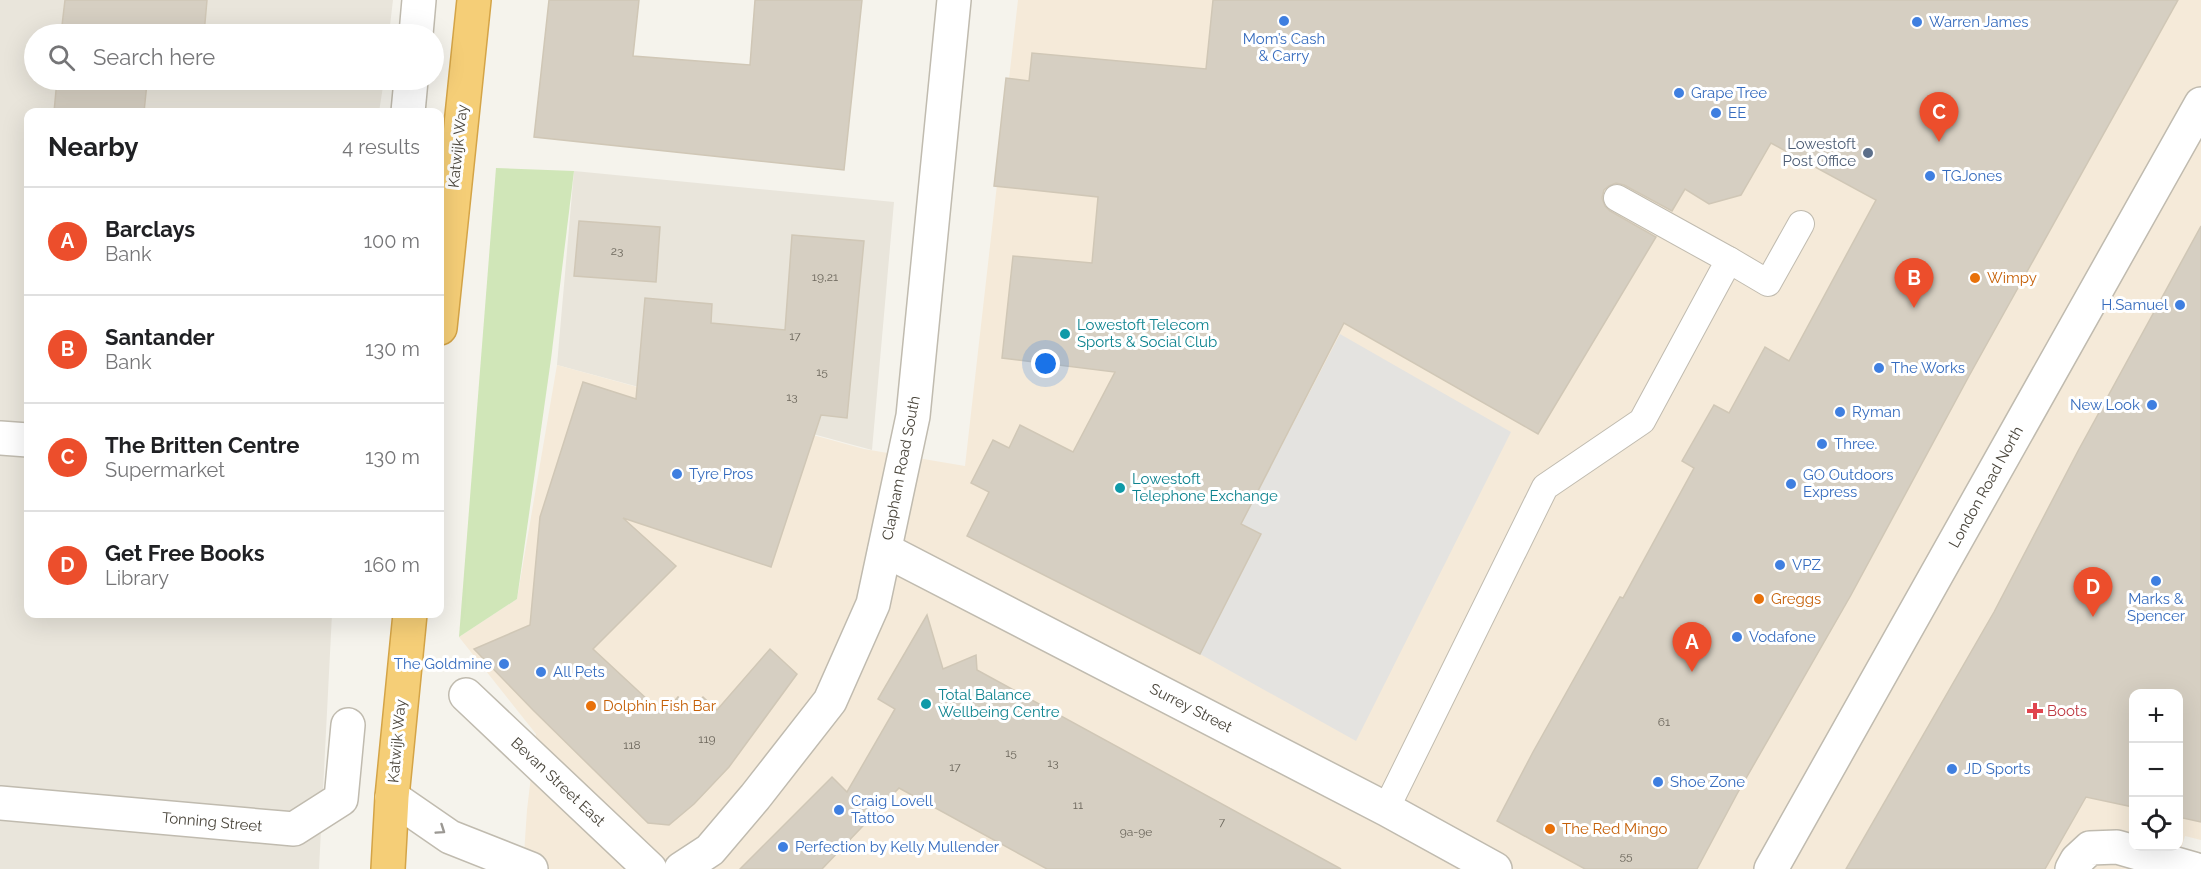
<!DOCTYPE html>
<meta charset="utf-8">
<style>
:root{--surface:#fff;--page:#f2f2f2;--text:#202124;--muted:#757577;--line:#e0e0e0;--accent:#ec4e2c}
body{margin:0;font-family:Raleway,sans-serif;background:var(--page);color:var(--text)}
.controls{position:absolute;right:18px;bottom:18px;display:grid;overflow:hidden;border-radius:12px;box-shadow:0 6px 24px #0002}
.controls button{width:54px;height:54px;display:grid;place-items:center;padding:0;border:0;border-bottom:2px solid var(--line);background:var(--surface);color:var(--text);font:30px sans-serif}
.you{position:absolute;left:1046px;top:364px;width:21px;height:21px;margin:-15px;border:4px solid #fff;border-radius:50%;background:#1a73e8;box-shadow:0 0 0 9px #1a73e833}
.badge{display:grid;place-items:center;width:39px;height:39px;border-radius:50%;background:var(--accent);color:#fff;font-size:20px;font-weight:700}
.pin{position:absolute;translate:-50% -50px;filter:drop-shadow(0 2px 3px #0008)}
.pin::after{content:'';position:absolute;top:32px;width:21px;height:18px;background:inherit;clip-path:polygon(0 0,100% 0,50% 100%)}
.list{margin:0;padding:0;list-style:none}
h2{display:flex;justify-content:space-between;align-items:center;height:78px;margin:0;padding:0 24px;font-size:26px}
h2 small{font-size:20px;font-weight:400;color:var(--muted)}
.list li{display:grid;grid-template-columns:39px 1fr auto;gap:18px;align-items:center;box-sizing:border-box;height:108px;padding:0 24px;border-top:2px solid var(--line)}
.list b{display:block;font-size:22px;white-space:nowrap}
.list p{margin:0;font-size:20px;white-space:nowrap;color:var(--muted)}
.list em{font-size:20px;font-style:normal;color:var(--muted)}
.icon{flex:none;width:33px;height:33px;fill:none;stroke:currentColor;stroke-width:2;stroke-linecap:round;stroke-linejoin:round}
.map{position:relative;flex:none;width:2201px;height:869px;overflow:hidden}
.search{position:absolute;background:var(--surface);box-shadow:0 6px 24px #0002;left:24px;top:24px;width:420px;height:66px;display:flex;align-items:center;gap:15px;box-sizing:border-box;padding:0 21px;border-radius:33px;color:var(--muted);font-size:22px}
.panel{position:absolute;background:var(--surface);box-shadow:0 6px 24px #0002;left:24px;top:108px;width:420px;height:510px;border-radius:12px}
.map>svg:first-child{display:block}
</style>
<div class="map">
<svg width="2201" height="869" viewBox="0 0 2201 869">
<rect width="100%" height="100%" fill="#f5f3ec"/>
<g fill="#e9e5db">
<polygon points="0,0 393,0 389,34 34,34 34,80 384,80 379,112 28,112 28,614 332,614 319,869 0,869"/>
<polygon points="574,171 894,202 872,450 557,365"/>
</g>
<path fill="#f5ead9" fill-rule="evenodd" d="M1018,0H2201V840L2185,836L2175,869H523L527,810L536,734L459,637L517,599L557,365L864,449L965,466ZM2134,694H2178V846H2134Z"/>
<polygon fill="#d0e6b8" points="496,168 574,171 551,359 517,599 459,637"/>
<polygon fill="#e4e3e0" points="1340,334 1511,432 1356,741 1200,654 1261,535 1241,524"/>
<g fill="#d6cfc2" stroke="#d0c7b6" stroke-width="1.5">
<polygon points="65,0 207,0 204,34 61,34"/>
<polygon points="549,0 639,0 633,56 750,65 755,0 862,0 844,170 534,137"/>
<polygon points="1213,0 2178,0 1969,376 1851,595 1737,794 1697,869 1585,869 1497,821 1533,752 1620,597 1623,598 1694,468 1682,461 1714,405 1729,413 1765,347 1789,361 1876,200 1771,143 1741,195 1709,204 1685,189 1672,211 1624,185 1616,183 1609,186 1604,190 1602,198 1605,206 1610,211 1656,237 1538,434 1344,323 1241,524 1261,534 1200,654 967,536 989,492 971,483 993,440 1009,448 1020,425 1073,452 1115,372 1002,358 1013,256 1092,263 1098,197 994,186 1006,78 1029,81 1032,53 1206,69"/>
<polygon points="57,80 199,80 198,88 147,83 144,112 54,112"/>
<polygon points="579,221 660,227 656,282 574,276"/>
<polygon points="2201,226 2201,822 2178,817 2178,693 2133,693 2133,807 2086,797 2045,869 1846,869 1994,612 2078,451"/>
<polygon points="792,235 864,241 847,418 821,415 771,567 623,518 676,566 593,649 663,714 678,697 690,711 703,697 717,710 770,649 797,674 729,767 694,804 669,825 648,823 533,710 474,649 530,625 540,517 583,382 636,399 645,298 712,304 711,323 785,330"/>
<polygon points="927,615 943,669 976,655 977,670 1341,869 1047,869 899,788 822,869 740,869 832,777 847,792 895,709 878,699"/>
</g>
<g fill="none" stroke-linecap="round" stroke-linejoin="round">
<defs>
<g id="lane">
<polyline points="1729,260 1768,283 1801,224"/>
<polyline points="1386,809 1545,487 1642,421 1729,260 1617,198"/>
</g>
<g id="street">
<polyline points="416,34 419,0"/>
<polyline points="408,112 411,80"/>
<polyline points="0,438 28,440"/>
<polyline points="885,550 1386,809 1495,869"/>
<polyline points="466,695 650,869"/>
<polyline points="392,797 450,837 531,869"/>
<polyline points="0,803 294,829 341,799 348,725"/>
<polyline points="681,869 710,850 755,797 830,701 873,604 913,416 954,0"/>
<polyline points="1771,869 2201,104"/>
<polyline points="2072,869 2077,860 2090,848 2117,847 2194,869"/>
</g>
<g id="highway">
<polyline points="440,328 474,0"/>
<polyline points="388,869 392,797 410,614"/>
</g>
</defs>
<use href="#lane" stroke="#c0bbaf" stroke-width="28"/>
<use href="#street" stroke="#c0bbaf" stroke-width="36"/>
<use href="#highway" stroke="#d4a447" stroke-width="36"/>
<use href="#lane" stroke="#fff" stroke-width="26"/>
<use href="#street" stroke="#fff" stroke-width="33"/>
<use href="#highway" stroke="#f5ce77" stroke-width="33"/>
</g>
<defs><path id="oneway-chevron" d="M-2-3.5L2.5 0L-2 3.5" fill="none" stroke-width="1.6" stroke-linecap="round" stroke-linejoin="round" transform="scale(1.5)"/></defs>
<use stroke="#9b9893" href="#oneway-chevron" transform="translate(441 830) rotate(34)"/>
<g fill="#3f7fe0" stroke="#fff" stroke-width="2">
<circle cx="1284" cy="21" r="6"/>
<circle cx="1917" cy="22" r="6"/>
<circle cx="1679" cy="93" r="6"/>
<circle cx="1716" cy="113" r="6"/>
<circle cx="1930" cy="176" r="6"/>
<circle cx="2180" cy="305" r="6"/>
<circle cx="1879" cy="368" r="6"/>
<circle cx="2152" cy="405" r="6"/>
<circle cx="1840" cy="412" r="6"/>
<circle cx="1822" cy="444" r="6"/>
<circle cx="677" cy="474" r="6"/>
<circle cx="1791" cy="484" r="6"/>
<circle cx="1780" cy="565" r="6"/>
<circle cx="2156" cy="581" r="6"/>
<circle cx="1737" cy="637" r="6"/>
<circle cx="504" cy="664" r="6"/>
<circle cx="541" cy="672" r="6"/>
<circle cx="1952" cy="769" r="6"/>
<circle cx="1658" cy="782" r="6"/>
<circle cx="839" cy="810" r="6"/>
<circle cx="783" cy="847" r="6"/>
</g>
<circle fill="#5c6f8a" stroke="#fff" stroke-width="2" cx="1868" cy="153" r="6"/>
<g fill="#e8710a" stroke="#fff" stroke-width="2">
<circle cx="1975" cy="278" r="6"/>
<circle cx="1759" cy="599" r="6"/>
<circle cx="591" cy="706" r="6"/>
<circle cx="1550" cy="829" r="6"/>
</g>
<g fill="#0f9aa8" stroke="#fff" stroke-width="2">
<circle cx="1065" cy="334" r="6"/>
<circle cx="1120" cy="488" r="6"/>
<circle cx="926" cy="704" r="6"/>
</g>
<path fill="#e0444e" stroke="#fff" stroke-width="2" d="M2032 702h6v6h6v6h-6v6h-6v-6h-6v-6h6z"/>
<g text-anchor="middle" stroke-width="6" stroke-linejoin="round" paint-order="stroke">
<g font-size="12" fill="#6c675c">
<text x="617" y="255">23</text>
<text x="825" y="281">19,21</text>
<text x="795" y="340">17</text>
<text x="822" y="376">15</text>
<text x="792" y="401">13</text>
<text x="1664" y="726">61</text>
<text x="707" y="743">119</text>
<text x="632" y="749">118</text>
<text x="1011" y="757">15</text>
<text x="1053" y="767">13</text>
<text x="955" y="771">17</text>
<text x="1078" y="809">11</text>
<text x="1222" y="826">7</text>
<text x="1136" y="836">9a-9e</text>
<text x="1626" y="860">55</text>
</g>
<g font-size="15" fill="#366cbe" stroke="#fff" text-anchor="start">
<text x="1929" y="27">Warren James</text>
<text x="1284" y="44" text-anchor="middle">Mom’s Cash<tspan x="1284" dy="17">&amp; Carry</tspan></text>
<text x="1691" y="98">Grape Tree</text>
<text x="1728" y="118">EE</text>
<text x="1942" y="181">TGJones</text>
<text x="2168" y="310" text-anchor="end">H.Samuel</text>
<text x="1891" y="373">The Works</text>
<text x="2140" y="410" text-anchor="end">New Look</text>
<text x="1852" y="417">Ryman</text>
<text x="1834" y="449">Three.</text>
<text x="689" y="479">Tyre Pros</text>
<text x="1803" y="480">GO Outdoors<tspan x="1803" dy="17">Express</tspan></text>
<text x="1792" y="570">VPZ</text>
<text x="2156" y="604" text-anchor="middle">Marks &amp;<tspan x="2156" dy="17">Spencer</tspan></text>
<text x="1749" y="642">Vodafone</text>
<text x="492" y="669" text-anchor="end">The Goldmine</text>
<text x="553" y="677">All Pets</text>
<text x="1964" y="774">JD Sports</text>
<text x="1670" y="787">Shoe Zone</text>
<text x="851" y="806">Craig Lovell<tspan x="851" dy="17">Tattoo</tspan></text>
<text x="795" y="852">Perfection by Kelly Mullender</text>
</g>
<g font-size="15" fill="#4e5e75" stroke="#fff" text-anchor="end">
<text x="1856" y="149">Lowestoft<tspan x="1856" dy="17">Post Office</tspan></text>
</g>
<g font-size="15" fill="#49443a" stroke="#fff">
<text transform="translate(458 146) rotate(-84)" y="5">Katwijk Way</text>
<text transform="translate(901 468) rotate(-79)" y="5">Clapham Road South</text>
<text transform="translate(1986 487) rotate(-61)" y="5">London Road North</text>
<text transform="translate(1191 708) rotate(27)" y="5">Surrey Street</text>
<text transform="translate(397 741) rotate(-85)" y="5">Katwijk Way</text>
<text transform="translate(558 782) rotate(43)" y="5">Bevan Street East</text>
<text transform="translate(212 822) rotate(5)" y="5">Tonning Street</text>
</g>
<g font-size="15" fill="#c56008" stroke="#fff" text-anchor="start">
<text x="1987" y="283">Wimpy</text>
<text x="1771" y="604">Greggs</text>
<text x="603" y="711">Dolphin Fish Bar</text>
<text x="1562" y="834">The Red Mingo</text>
</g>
<g font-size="15" fill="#0d838f" stroke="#fff" text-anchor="start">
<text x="1077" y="330">Lowestoft Telecom<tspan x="1077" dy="17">Sports &amp; Social Club</tspan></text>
<text x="1132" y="484">Lowestoft<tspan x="1132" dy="17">Telephone Exchange</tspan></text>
<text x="938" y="700">Total Balance<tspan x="938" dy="17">Wellbeing Centre</tspan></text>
</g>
<g font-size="15" fill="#be3a42" stroke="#fff" text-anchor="start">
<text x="2047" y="716">Boots</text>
</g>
</g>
</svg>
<div class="controls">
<button>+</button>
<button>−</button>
<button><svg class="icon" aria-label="locate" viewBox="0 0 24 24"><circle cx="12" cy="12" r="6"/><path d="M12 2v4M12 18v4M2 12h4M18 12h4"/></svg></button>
</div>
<div class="you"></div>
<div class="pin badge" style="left:1692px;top:672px">A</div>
<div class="pin badge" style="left:1914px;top:308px">B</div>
<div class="pin badge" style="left:1939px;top:142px">C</div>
<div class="pin badge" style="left:2093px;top:617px">D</div>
<div class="search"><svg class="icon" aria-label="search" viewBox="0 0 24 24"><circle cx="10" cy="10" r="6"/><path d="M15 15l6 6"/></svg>Search here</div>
<section class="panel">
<h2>Nearby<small>4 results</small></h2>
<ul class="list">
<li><span class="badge">A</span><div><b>Barclays</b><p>Bank</p></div><em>100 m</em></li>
<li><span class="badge">B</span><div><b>Santander</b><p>Bank</p></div><em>130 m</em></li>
<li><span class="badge">C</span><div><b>The Britten Centre</b><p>Supermarket</p></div><em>130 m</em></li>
<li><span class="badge">D</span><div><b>Get Free Books</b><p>Library</p></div><em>160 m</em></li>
</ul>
</section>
</div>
